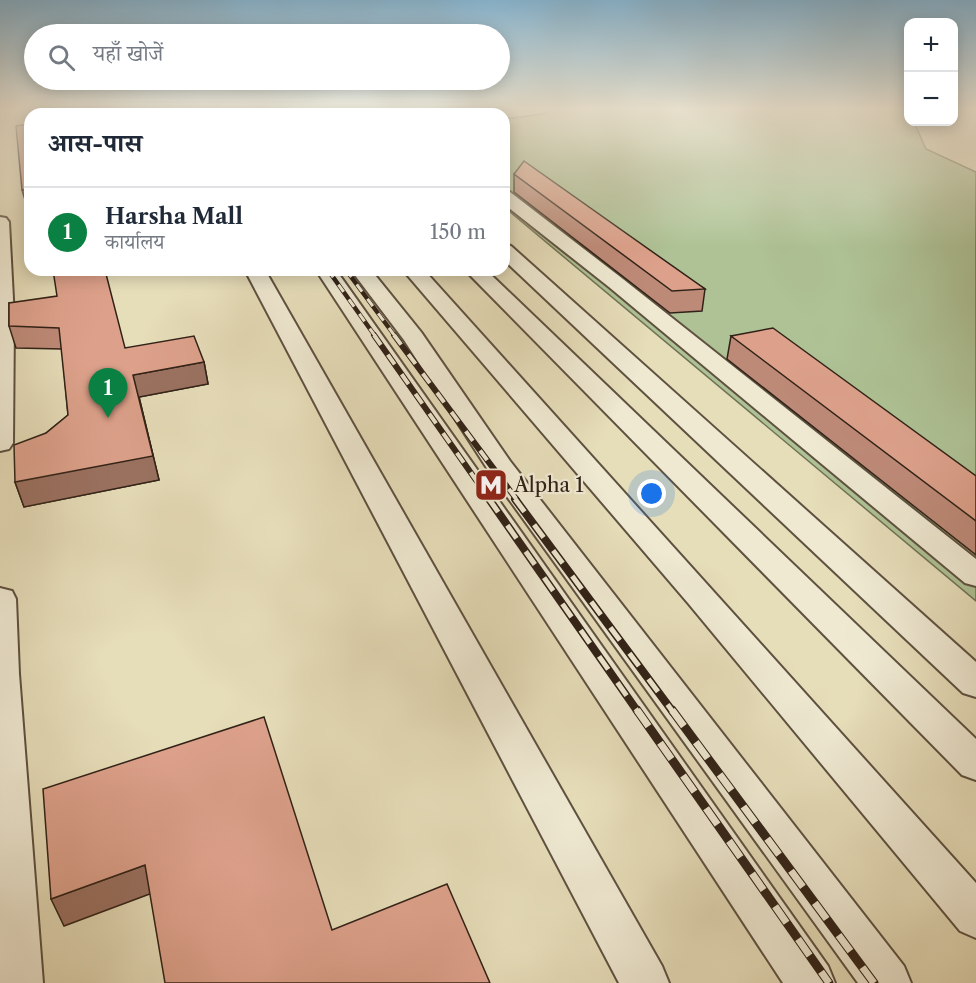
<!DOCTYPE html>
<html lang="hi">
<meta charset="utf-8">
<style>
:root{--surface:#fff;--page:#f2f2f3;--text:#1f2937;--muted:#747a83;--line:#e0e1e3;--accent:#0b8043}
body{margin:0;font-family:"Libre Caslon Text","Noto Serif Devanagari",serif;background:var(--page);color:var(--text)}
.controls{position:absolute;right:18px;top:18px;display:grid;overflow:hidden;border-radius:12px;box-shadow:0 3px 15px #0003}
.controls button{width:54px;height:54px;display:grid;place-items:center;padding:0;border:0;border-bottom:2px solid var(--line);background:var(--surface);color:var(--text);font:30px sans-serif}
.you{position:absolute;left:652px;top:494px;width:21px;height:21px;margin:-15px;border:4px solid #fff;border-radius:50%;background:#1a73e8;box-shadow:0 0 0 9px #1a73e833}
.badge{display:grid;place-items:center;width:39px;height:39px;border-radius:50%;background:var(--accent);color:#fff;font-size:20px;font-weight:700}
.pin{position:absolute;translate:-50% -50px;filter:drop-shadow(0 2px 3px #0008)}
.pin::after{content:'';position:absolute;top:32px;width:21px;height:18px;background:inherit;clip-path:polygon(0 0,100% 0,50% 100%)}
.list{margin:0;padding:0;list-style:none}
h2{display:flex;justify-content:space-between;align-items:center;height:78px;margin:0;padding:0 24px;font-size:26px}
h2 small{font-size:20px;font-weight:400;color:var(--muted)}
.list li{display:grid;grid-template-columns:39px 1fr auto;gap:18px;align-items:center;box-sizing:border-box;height:90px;padding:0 24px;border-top:2px solid var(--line)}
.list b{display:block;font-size:22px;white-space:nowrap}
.list p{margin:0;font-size:20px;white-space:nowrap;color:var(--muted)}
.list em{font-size:20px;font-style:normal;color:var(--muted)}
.icon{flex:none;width:33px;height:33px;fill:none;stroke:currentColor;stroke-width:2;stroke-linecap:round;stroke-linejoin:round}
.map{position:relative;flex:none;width:976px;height:983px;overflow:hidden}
.search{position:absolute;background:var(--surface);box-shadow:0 3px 15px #0003;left:24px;top:24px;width:486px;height:66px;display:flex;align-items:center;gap:15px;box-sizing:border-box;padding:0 21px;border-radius:33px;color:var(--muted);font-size:22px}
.panel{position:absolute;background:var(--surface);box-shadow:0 3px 15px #0003;left:24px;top:108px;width:486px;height:168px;border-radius:18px}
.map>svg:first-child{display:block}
</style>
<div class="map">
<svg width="976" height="983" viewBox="0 0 976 983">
<rect width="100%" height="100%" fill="#e6ddb9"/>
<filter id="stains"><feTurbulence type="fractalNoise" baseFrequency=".00333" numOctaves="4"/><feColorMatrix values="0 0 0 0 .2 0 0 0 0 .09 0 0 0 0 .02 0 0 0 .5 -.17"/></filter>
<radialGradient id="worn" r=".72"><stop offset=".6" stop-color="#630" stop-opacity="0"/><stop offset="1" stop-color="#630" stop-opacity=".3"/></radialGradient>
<polygon fill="#aec295" stroke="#707256" stroke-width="1.5" points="485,109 908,109 908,122 914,122 926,149 976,172 976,601 504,207 504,114 446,114"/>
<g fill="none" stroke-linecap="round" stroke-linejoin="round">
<defs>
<g id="minor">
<polygon points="159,109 173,109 175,114 161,114"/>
<polygon points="206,109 220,109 224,114 210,114"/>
<polygon points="259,109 274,109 278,114 263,114"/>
<polygon points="308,109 322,109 326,114 312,114"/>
<polygon points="509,109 550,109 543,113 504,118 504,114 496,114 498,111"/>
<polygon points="504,191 510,192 623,279 976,559 976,586 965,583 609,287 504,204"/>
<polygon points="0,217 6,218 9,222 14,318 13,443 9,449 0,451"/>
<polygon points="504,244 511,246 976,662 976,697 963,693 504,260"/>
<polygon points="245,270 265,270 662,966 669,983 619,983"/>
<polygon points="316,270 336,270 828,966 835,983 783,983"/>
<polygon points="351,270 371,270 421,332 510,461 904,966 911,983 858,983 490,473 404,340"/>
<polygon points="403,270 424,270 976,883 976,938 960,931 688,603"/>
<polygon points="465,270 486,270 976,739 976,780 962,775"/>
<polygon points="0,588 12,591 16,599 19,674 43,983 0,983"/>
</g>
</defs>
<use href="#minor" stroke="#5e5140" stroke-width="4"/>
<use href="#minor" fill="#efe9d2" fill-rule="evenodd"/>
<defs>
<g id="rail-far4">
<polyline points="216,109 219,114"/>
<polyline points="229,109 232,114"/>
</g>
<g id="rail-far3">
<polyline points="328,270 375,336"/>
<polyline points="346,270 395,336"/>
</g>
<g id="rail-far2">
<polyline points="374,335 490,500"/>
<polyline points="394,335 517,500"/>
</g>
<g id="rail-far1">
<polyline points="489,499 638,712"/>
<polyline points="515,499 673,712"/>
</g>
<g id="rail">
<polyline points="637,710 829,983"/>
<polyline points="672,710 874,983"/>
</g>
</defs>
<use href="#rail-far4" stroke="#312217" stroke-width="4"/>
<use href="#rail-far3" stroke="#312217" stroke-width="4.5"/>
<use href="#rail-far2" stroke="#312217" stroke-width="6"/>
<use href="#rail-far1" stroke="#312217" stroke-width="8"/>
<use href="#rail" stroke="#312217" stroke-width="9"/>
<use href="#rail-far4" stroke="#efe9d2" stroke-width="2" stroke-dasharray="8" stroke-linecap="butt"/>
<use href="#rail-far3" stroke="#efe9d2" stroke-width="3" stroke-dasharray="9" stroke-linecap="butt"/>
<use href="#rail-far2" stroke="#efe9d2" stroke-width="4" stroke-dasharray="12" stroke-linecap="butt"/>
<use href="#rail-far1" stroke="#efe9d2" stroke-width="5" stroke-dasharray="16" stroke-linecap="butt"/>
<use href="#rail" stroke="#efe9d2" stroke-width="7" stroke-dasharray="20" stroke-linecap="butt"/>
</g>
<g fill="#be8a78" stroke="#312217" stroke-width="1.5">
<polygon points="514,174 705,289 702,311 670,313 514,192"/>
<polygon points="9,303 125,348 204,362 208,384 139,397 159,480 24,507 15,482 46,433 68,415 62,349 16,348 9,326"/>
<polygon points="731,336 976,476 976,555 727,359"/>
</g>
<g fill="#9b7161" stroke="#312217" stroke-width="1.5">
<polygon points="30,189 30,199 25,200 22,190"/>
<polygon points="204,362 208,384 139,397 159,480 24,507 15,482 133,375"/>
<polygon points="145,865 155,892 64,926 51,899"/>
</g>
<g fill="#dda18b" stroke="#312217" stroke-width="1.5">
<polygon points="30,124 30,189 22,190 16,126"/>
<polygon points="524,161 705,289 672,291 514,174"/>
<polygon points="53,270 105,270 125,348 194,336 204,362 133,375 153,456 15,482 14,445 46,433 68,415 59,328 9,326 9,303 57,296"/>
<polygon points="773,328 976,476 976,521 731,336"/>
<polygon points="264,717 332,930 447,884 490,983 165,983 145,865 51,899 43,789"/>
</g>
<linearGradient id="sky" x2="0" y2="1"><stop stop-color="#87b7d4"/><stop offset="0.44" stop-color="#f4f0e0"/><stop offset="1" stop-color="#f4f0e0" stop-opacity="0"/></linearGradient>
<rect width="976" height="247" fill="url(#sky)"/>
<defs>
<symbol id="metro-square" viewBox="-11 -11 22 22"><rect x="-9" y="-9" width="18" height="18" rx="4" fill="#8f2418" stroke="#efe9d2"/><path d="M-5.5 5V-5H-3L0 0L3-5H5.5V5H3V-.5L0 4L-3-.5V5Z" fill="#fff"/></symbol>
</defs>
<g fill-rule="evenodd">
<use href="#metro-square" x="472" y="466" width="38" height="38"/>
</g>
<g text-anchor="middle" stroke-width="4.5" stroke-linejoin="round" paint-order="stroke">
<g font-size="20" fill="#312217" stroke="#efe9d2" text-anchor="start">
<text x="514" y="492">Alpha 1</text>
</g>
</g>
<rect width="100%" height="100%" filter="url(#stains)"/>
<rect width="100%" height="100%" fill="url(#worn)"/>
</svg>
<div class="controls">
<button>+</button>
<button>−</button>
</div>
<div class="you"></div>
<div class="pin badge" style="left:108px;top:418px">1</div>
<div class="search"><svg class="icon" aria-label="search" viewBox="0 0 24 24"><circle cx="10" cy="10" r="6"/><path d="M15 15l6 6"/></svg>यहाँ खोजें</div>
<section class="panel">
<h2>आस-पास<small></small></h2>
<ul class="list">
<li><span class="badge">1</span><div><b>Harsha Mall</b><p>कार्यालय</p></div><em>150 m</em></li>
</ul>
</section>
</div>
